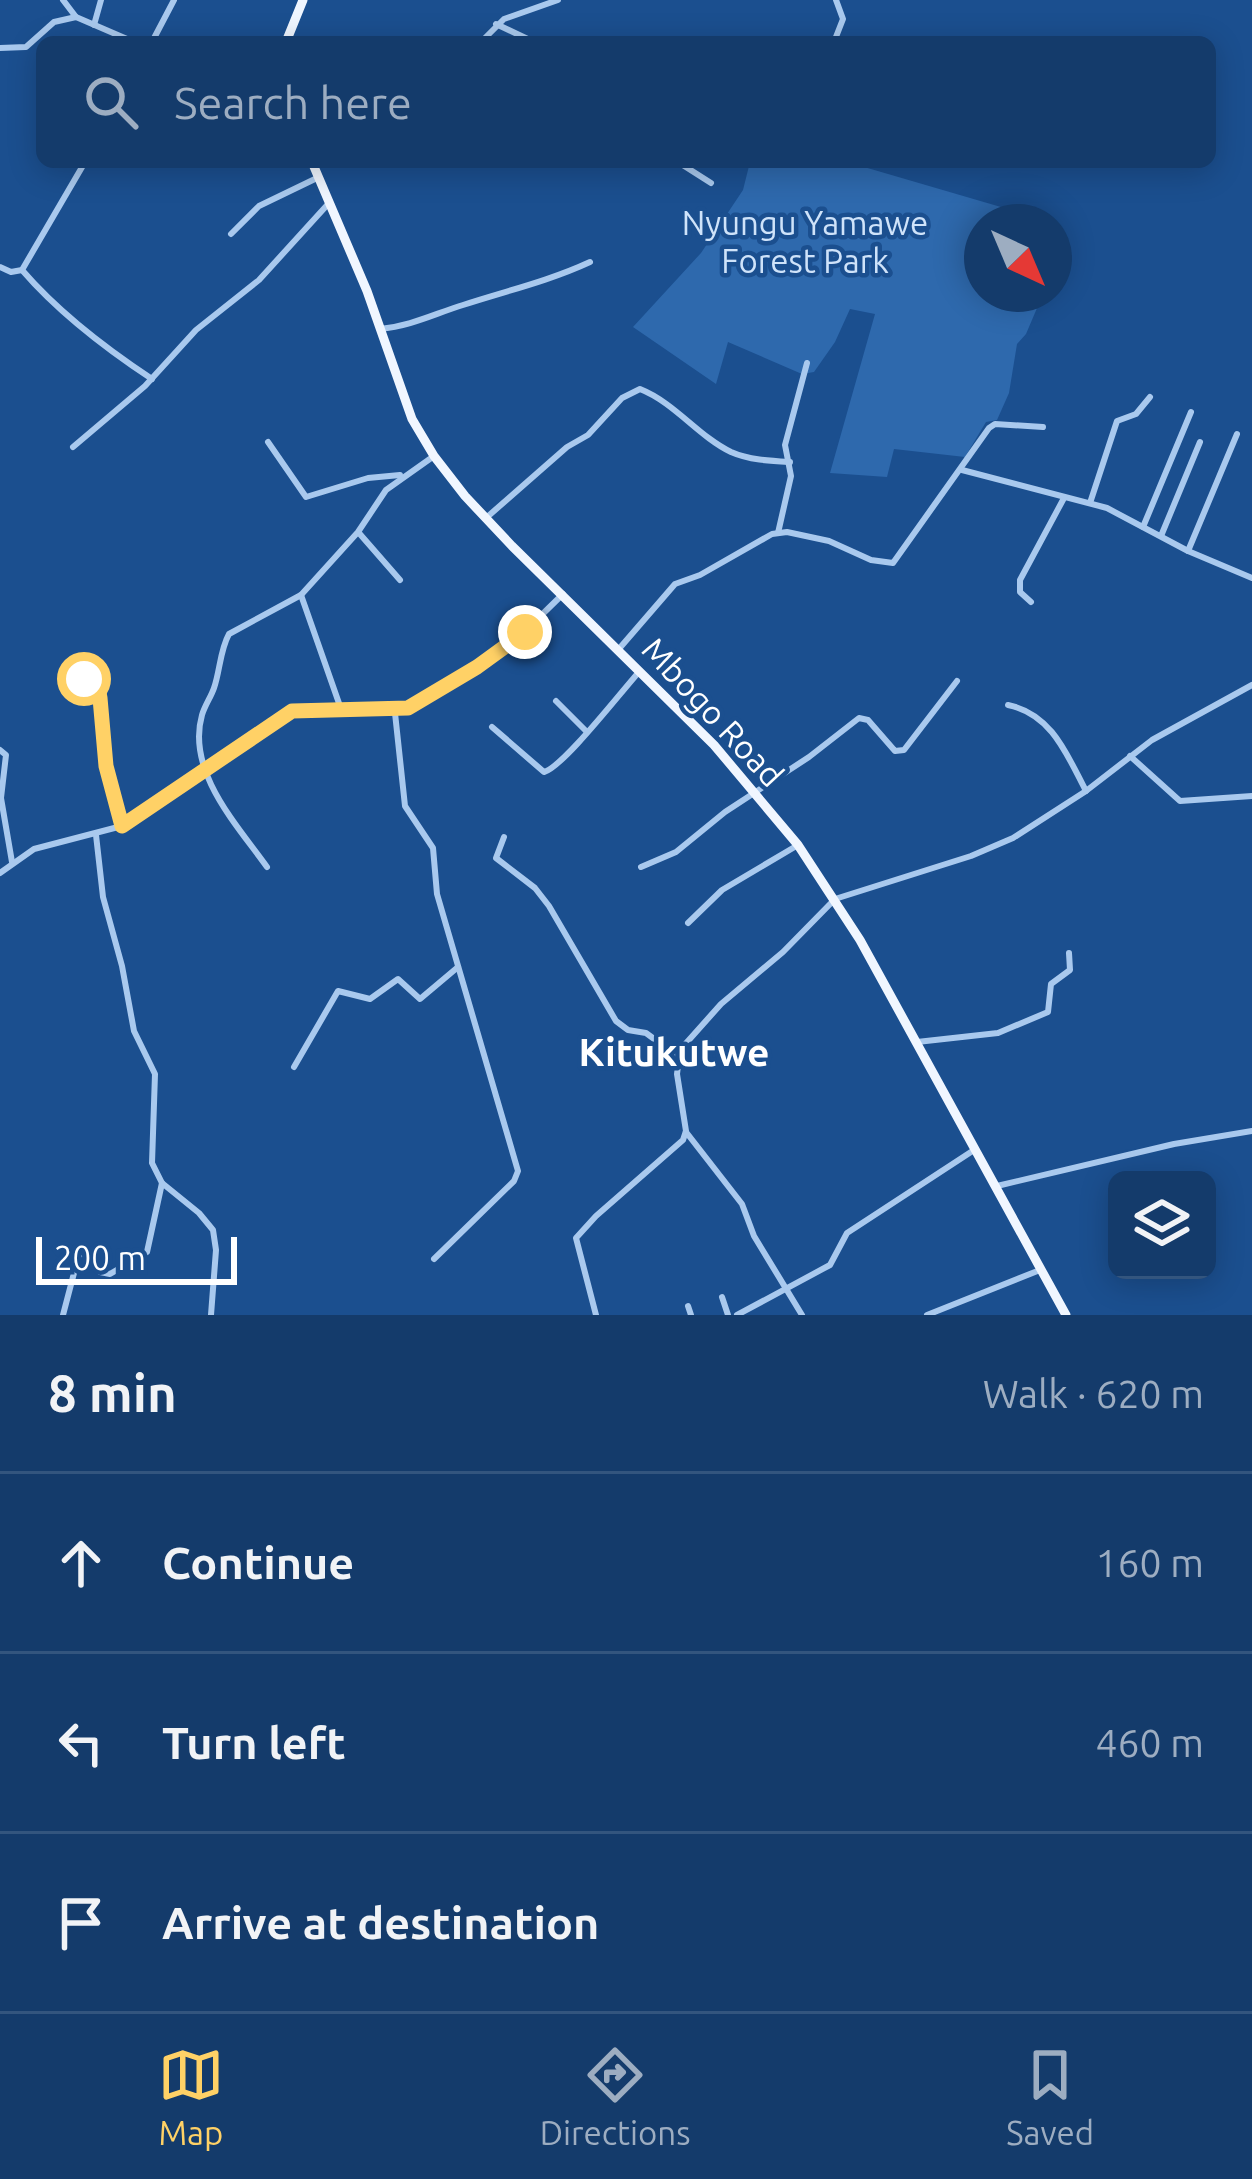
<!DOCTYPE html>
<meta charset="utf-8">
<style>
:root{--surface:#143b6b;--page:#1d4271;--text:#f1f3f6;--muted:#9dadc1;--line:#33557e;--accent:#ffd166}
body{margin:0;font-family:Ubuntu,sans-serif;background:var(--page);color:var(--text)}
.controls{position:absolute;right:36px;bottom:36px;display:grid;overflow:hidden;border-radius:18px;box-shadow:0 6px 30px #0003}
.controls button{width:108px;height:108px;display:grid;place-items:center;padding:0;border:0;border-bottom:3px solid var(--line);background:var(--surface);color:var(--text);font:60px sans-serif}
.compass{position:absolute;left:964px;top:204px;width:108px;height:108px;border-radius:50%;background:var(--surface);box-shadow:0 6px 30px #0003;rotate:136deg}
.scale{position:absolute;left:36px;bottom:30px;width:201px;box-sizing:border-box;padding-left:12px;border:6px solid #fff;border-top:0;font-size:33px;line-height:42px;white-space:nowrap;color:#fff;-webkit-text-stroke:9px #1b4f8f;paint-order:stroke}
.stop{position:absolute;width:36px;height:36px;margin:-27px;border:9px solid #ffd166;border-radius:50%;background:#fff}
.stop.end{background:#ffd166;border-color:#fff;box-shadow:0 3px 12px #0008}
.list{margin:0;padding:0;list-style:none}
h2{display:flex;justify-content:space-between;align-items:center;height:156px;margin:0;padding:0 48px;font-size:51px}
h2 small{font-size:39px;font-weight:400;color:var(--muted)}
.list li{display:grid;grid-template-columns:78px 1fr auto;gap:36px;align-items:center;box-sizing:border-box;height:180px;padding:0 48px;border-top:3px solid var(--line)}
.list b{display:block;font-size:45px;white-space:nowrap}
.list em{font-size:39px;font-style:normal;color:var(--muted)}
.icon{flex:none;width:66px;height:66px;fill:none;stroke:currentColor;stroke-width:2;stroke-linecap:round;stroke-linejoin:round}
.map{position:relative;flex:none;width:1252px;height:1315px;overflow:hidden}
.search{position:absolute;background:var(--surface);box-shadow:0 6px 30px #0003;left:36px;right:36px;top:36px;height:132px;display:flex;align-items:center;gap:30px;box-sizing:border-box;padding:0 42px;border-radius:18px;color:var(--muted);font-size:45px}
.sheet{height:696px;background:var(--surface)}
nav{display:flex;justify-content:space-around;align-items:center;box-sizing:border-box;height:168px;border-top:3px solid var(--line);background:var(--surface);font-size:33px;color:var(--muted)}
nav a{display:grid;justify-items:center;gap:6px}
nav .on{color:var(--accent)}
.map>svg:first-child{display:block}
</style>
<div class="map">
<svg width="1252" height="1315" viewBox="0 0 1252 1315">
<rect width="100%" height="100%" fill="#1b4f8f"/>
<polygon fill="#2e69ad" points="750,162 847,162 1052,222 982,222 982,294 1043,294 1026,334 1017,344 1009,393 997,420 986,422 965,457 894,449 887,477 830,473 875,314 850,309 835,342 814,372 802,374 728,342 716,384 633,327 701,253 743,190"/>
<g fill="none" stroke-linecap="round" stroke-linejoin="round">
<g stroke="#a9c9ee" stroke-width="6">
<polyline points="63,0 76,17"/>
<polyline points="496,24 534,42"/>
<polyline points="94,25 101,0"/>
<polyline points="152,42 174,0"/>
<polyline points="481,42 504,19 558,0"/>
<polyline points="834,42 843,19 836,0"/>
<polyline points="0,48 26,47 54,22 76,17 134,42"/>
<polyline points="678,162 711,183"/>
<polyline points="231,234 259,206 317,178"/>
<polyline points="0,267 11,272 22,270 85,162"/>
<path d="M22,270C59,313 105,348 152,379"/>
<path d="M380,329C411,326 434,314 463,305C506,291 549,281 590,262"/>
<polyline points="268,442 306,497 368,478 400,475"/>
<polyline points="73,447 145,386 196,330 259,280 329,203"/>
<polyline points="962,470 1107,508 1188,551 1252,578"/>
<polyline points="1090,503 1117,421 1136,414 1150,397"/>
<path d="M486,518L567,447L588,435L622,398L640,389C675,403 698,436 731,452C749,460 771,461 790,462"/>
<polyline points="1143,527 1191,412"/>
<polyline points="359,533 400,580"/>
<polyline points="778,533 791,476 785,445 807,363"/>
<polyline points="1161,536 1200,442"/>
<polyline points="1188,551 1237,434"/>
<polyline points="301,595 341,709"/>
<polyline points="1031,602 1020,592 1020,580 1064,498"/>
<polyline points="618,650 675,584 700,575 772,534 787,532 829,541 871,560 893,563 989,428 995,424 1043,427"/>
<polyline points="84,679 90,692 99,693 100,698 106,766 122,826"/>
<polyline points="556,701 586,731"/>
<path d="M1008,705C1052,714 1067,755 1086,791"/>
<polyline points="395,713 405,806 433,848 437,894 518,1171 514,1181 434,1259"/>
<path d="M492,727L544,772C563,767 620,693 639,672"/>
<polyline points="0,750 6,755 1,798 12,862"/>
<polyline points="1130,756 1180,801 1252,796"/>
<polyline points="96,835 103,897 122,966 134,1031 155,1074 152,1163 162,1183 199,1213 213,1230 216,1250 211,1315"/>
<polyline points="504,837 496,858 535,888 549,906 616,1021 628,1030 646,1033 680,1058"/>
<path d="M267,867C237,825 186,771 202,715C205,705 211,697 214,688C220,671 220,650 229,634L301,595L358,532L386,490L434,456"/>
<polyline points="641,867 676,852 725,812 809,757 859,718 868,720 895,751 904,750 957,681"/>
<polyline points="0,873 34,849 122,826 292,711 395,711 420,703 516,640 563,594"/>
<polyline points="688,923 722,890 798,845"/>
<polyline points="917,1042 998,1033 1048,1012 1051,984 1070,970 1069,953"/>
<polyline points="294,1067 338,991 370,999 398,979 420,999 458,967"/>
<polyline points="686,1132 742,1204 754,1236 802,1315"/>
<polyline points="997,1186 1174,1144 1252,1131"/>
<polyline points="722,1297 728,1315"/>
<polyline points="688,1306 691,1315"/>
<polyline points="63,1315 79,1254 85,1254 100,1272 110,1274 147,1252 162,1183"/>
<polyline points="596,1315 576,1238 596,1216 683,1140 686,1131 677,1074 680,1050 721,1004 783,952 835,899 971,856 1013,838 1086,791 1152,740 1252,685"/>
<polyline points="737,1315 830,1265 847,1233 974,1150"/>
<polyline points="927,1315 1040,1270"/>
</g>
<g stroke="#f0f6ff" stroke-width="9">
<polyline points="286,42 303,0"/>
<polyline points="312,162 367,291 412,419 434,456 465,496 512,546 714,745 798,845 860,940 1066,1315"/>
</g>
</g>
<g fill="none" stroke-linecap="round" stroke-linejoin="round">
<polyline stroke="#ffd166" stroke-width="15" points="84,679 90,692 99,693 100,698 106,766 122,826 292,711 408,708 477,667 525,632"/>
</g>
<g text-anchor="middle" stroke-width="9" stroke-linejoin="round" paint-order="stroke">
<g font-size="33" fill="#cfe3fa" stroke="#1b4f8f">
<text x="805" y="235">Nyungu Yamawe<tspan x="805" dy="38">Forest Park</tspan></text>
</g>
<g font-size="33" fill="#fff" stroke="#1b4f8f">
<text transform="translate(713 712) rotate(47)" y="12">Mbogo Road</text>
</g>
<g font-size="39" font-weight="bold" fill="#fff" stroke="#1b4f8f">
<text x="674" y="1066">Kitukutwe</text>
</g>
</g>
</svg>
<div class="controls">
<button><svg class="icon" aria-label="layers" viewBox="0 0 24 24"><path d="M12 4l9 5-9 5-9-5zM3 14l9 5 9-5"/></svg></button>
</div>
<svg class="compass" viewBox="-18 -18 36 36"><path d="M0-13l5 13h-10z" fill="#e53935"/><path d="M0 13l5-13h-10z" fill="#9dadc1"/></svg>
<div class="scale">200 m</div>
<div class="stop" style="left:84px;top:679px"></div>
<div class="stop end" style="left:525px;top:632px"></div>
<div class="search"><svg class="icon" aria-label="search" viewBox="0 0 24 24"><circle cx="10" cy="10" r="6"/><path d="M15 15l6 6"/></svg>Search here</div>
</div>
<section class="sheet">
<h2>8 min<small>Walk · 620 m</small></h2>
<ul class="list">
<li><svg class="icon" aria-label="ahead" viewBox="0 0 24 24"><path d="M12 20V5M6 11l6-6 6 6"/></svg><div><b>Continue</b></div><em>160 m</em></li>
<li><svg class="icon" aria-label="left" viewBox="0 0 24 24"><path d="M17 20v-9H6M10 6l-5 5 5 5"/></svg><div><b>Turn left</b></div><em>460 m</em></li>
<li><svg class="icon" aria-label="arrive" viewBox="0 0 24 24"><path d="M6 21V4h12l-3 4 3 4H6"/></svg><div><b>Arrive at destination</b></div></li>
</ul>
</section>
<nav>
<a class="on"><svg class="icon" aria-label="map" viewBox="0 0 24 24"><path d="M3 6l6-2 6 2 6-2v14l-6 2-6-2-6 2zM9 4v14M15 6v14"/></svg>Map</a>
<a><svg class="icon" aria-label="directions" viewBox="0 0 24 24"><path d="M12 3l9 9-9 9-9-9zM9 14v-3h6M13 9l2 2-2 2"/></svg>Directions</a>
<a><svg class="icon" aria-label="saved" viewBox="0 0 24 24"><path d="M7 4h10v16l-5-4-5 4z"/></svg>Saved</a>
</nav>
